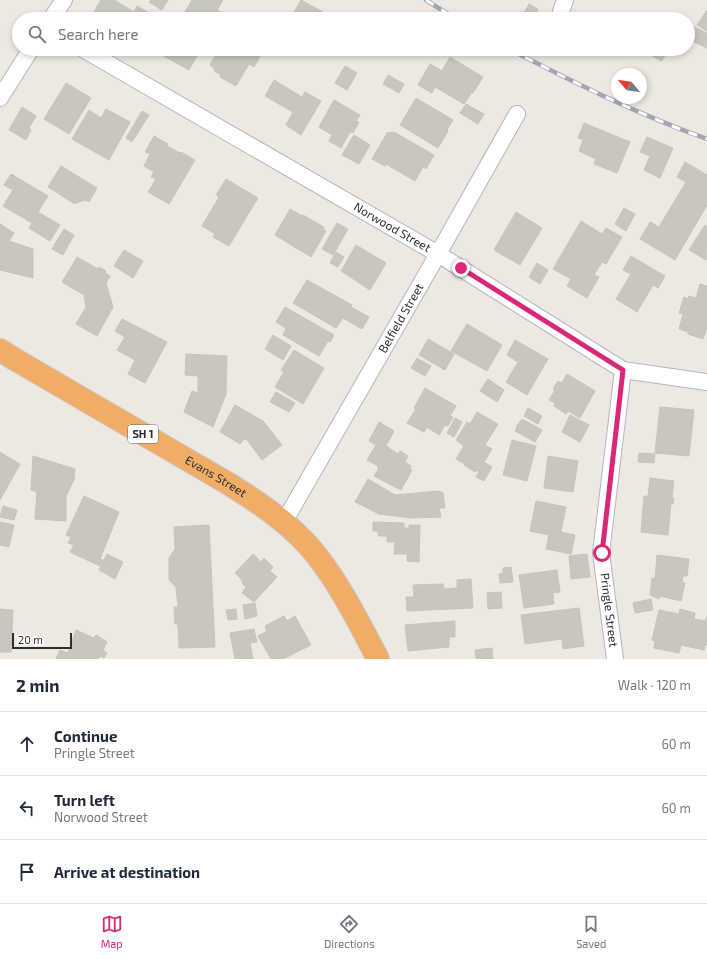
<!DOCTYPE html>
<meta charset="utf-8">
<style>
:root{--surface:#fff;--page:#f2f2f3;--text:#1f2937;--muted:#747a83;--line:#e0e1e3;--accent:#db2777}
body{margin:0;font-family:"Exo 2",sans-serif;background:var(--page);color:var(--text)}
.compass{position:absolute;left:611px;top:68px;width:36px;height:36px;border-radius:50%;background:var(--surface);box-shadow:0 2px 6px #0003;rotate:299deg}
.scale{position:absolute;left:12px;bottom:10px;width:60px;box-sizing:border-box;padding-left:4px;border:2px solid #2d2d2d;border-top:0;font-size:11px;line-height:14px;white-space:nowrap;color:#2d2d2d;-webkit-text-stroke:3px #fff;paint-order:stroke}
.stop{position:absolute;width:12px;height:12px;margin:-9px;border:3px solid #db2777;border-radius:50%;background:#fff}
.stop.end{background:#db2777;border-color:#fff;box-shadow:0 1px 4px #0008}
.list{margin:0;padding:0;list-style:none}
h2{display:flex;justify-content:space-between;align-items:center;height:52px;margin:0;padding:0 16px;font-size:17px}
h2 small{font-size:13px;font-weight:400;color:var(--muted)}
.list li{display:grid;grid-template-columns:26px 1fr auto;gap:12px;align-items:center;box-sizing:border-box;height:64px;padding:0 16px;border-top:1px solid var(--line)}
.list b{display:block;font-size:15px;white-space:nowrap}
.list p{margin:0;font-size:13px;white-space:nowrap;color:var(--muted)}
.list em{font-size:13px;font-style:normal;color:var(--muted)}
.icon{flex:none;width:22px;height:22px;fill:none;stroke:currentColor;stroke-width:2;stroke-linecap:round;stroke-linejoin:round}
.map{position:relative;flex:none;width:707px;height:659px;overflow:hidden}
.search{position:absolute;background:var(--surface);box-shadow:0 2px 6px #0003;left:12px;right:12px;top:12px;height:44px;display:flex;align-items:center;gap:10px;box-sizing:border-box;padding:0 14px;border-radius:22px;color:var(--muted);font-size:15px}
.sheet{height:244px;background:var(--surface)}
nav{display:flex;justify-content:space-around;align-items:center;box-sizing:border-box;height:56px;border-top:1px solid var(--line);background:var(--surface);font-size:11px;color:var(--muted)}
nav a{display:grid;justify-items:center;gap:2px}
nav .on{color:var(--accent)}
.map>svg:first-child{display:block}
</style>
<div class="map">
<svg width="707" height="659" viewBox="0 0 707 659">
<rect width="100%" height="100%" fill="#ede8e1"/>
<g fill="#c9c6bf" stroke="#c8c4ba">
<polygon points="101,0 114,0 134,12 137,6 156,17 155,19 95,19 91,17"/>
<polygon points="151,0 168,0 162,10 149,2"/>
<polygon points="192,0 223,0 217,10 222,13 219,19 181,19"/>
<polygon points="301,0 323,12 319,19 290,19"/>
<polygon points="529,4 538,9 533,19 526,19 522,17"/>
<polygon points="707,10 707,31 697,25"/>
<polygon points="636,13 648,19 633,19"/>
<polygon points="688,24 707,33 707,48 688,39"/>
<polygon points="163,49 201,49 189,70 160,54"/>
<polygon points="219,49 264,49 254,67 249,64 236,86 220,77 221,75 214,71 215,69 210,65"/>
<polygon points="272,49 284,49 280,56 271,51"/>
<polygon points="638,49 668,49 662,61"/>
<polygon points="450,57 483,77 473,93 472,92 464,104 435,87 432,93 418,85 430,64 442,71"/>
<polygon points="345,66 357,73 347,90 335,83"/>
<polygon points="388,75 404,84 399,93 383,84"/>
<polygon points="274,80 302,97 305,92 321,101 301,135 286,125 293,112 265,96"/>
<polygon points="66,83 91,98 69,134 44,119"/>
<polygon points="416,98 453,120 447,130 448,131 438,148 400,125"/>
<polygon points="334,100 360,115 356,121 359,122 353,133 350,132 341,148 329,141 332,135 319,127"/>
<polygon points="466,104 484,114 478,124 460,113"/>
<polygon points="22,107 36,116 29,128 31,130 26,140 9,130"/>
<polygon points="106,109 130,122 109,160 72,139 89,110 101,118"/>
<polygon points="142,111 149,115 132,142 126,138"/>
<polygon points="584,123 630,142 617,173 594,164 596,159 579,151 583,140 578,138"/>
<polygon points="394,132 434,155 426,169 423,167 415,181 386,164 385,166 372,159 387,133"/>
<polygon points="354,135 370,145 359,164 342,155"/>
<polygon points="154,136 168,144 167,146 180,153 181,152 195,160 169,204 148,192 156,179 151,177 154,172 144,166 150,154 145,152"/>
<polygon points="647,137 673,148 660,178 644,170 650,156 640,152"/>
<polygon points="685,162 707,175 707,205 675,260 640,239 650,222 659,227 686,182 677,177"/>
<polygon points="61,166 97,188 89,202 85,200 76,203 75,204 48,187"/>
<polygon points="11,174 48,196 38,212 60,225 50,241 29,228 32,223 3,206 13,190 4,185"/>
<polygon points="226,179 258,198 229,246 213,237 215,234 202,226 219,197 216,195"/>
<polygon points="624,208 635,214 626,231 615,224"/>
<polygon points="290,209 302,216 303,215 324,227 323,229 326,231 311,257 275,235"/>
<polygon points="516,212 542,228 520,265 494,250"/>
<polygon points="581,221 602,234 606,228 622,237 606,264 602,262 594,275 599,277 587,298 567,286 571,279 553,269"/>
<polygon points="337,223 348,229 333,255 322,249"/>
<polygon points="0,224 14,233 9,241 33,249 33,278 0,270"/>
<polygon points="705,225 707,227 706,260 689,250"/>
<polygon points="64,229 74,235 63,255 52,249"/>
<polygon points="356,245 386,263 370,290 341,271"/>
<polygon points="124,250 143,261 133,278 114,266"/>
<polygon points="336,252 344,257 338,267 330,263"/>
<polygon points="631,256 665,276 658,288 653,285 637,312 616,299 631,274 623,270"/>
<polygon points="77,257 98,269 99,267 106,271 105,273 110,276 106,283 113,307 97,336 76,324 86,307 84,295 62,282"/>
<polygon points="537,263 548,270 540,284 529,277"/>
<polygon points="307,280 352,305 351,307 369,317 362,329 343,318 336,328 293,303"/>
<polygon points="700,284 707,286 707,327 703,339 688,334 688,332 679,329 683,314 679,313 684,297 688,299 689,296 696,298"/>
<polygon points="285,307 334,335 330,342 328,341 319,356 283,335 286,328 276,322"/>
<polygon points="122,319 167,342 145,383 128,374 135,360 117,350 125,337 115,331"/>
<polygon points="467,324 502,345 487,371 451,351"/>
<polygon points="273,335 291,346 283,360 265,349"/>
<polygon points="428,339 454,354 445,370 419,355"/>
<polygon points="515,340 548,359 527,395 506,382 518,362 507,355"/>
<polygon points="294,350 324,368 303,404 275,387 284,372 281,370"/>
<polygon points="186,354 227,356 226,394 213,427 184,412 192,391 198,393 198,376 185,375"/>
<polygon points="417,358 431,366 425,376 411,368"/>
<polygon points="567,374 595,391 580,418 568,411 566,414 554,406 555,403 549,400 555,390 553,389 558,381 562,383"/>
<polygon points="488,379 504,390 497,402 480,391"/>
<polygon points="425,388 456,406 450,416 453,417 448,426 445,425 439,435 427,427 424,432 407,423 416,409 414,408"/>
<polygon points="276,392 295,403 289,412 270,402"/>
<polygon points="235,405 263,421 282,445 262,460 247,440 244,439 240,444 220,432"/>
<polygon points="660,407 694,410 689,456 655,453"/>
<polygon points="528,408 542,416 538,424 524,416"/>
<polygon points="477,412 498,424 485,445 492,449 484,462 492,467 484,481 476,477 479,472 476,470 475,472 464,465 465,464 456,459 464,446 456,440 467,422 470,424"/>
<polygon points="570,415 589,425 580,442 562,432"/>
<polygon points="455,418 462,422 454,437 447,433"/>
<polygon points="522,419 542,430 535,442 515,431 517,428 516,427"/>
<polygon points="379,422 394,431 386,446 398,454 400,451 408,456 405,462 411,466 410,469 412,470 401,490 374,476 379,468 377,467 378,466 367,460 376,445 369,441"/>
<polygon points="512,440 536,446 527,481 503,475"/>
<polygon points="0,452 20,464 0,500"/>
<polygon points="639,453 655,454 654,463 638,462"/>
<polygon points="33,456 75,469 74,480 66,496 66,521 35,519 37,492 31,490"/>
<polygon points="548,456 578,461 573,492 544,488"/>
<polygon points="650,478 674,481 672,498 674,498 673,504 671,504 668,535 641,532 644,496 648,496"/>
<polygon points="368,479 395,495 439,491 443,493 445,508 439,508 441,517 411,518 379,514 355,502"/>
<polygon points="84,496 119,512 100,559 103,560 100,566 70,552 74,545 68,543 71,537 66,535"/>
<polygon points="536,501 566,507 561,532 575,535 571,554 546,549 549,535 530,531"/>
<polygon points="3,506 17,510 14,520 0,517"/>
<polygon points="0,522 14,525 9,547 0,545"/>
<polygon points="373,522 404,523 404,528 409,528 409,525 420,525 419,562 407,561 407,554 394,554 395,542 387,542 387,536 378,536 378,531 373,531"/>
<polygon points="209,525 215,647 179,648 178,624 175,624 174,607 178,607 176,587 169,580 169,558 175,549 174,527"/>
<polygon points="107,554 123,562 115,579 99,570"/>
<polygon points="253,554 261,562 264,558 273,567 270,571 277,577 254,602 242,593 246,587 243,584 241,579 235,573"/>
<polygon points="587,554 590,577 571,579 569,556"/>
<polygon points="657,555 689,559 687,576 683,576 682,582 685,583 681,601 660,596 659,599 650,595 652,578 655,579"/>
<polygon points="511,567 513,582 500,583 499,574 503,573 503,568"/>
<polygon points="557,570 560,592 553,593 554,604 524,608 519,575"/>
<polygon points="471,579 473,608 407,611 406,597 414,597 413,585 443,584 444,589 457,588 457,580"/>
<polygon points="501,592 502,608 488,609 487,593"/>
<polygon points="651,599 653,610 635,613 633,603"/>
<polygon points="255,603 257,616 245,619 243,605"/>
<polygon points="579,608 584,646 563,649 562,639 525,644 521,615"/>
<polygon points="0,609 13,610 11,652 0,652"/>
<polygon points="236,609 237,619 228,620 226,610"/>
<polygon points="680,609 695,613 694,619 705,621 707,616 707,645 705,645 704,650 681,645 679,653 654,648 655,641 652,640 659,610 679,614"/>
<polygon points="284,616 287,621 295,616 311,645 283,659 271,659 258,636 267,631 265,626"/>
<polygon points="455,621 455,637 449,637 449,647 408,651 405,625"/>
<polygon points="254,629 257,642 250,643 253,659 235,659 230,633"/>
<polygon points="76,630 94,638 96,635 107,642 103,650 107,653 104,658 100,656 98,659 56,659 60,650 68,653"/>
<polygon points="492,648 493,659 476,659 475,650"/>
</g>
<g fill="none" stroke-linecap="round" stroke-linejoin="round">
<defs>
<g id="street">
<polyline points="560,15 565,0"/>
<polyline points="51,19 64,0"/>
<path id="s1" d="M83,49L438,254L623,370L707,382"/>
<polyline points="0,98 31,49"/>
<path id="s2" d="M284,522L438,254L517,114"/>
<polyline points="615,659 601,553 623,370"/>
</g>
<g id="highway">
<path id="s3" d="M0,350L16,360L229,484C256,501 282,518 304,541C333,571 359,622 378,659"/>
</g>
</defs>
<use href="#street" stroke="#b4b5bf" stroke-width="18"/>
<use href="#highway" stroke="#c8c8c8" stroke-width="24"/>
<use href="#street" stroke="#fff" stroke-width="16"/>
<use href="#highway" stroke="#f1ad67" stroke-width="22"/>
<defs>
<g id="rail">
<polyline points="426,0 456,19"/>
<path d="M509,49C573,82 639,115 707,139"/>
</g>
</defs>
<use href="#rail" stroke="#a3a5b5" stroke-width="4.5"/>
<use href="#rail" stroke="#fff" stroke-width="3" stroke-dasharray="9" stroke-linecap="butt"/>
</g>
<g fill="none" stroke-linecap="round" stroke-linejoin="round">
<polyline stroke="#db2777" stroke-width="5" points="461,268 623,370 602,553"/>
</g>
<g text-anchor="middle" stroke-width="3" stroke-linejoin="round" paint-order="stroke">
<rect fill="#fff" stroke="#6c6c6c" stroke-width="1" x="128" y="425" width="30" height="18" rx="3"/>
<g font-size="11" font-weight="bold" fill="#2d2d2d">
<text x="143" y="438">SH 1</text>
</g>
<g font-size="12" fill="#2d2d2d" stroke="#fff">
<text dy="4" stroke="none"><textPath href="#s1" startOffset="357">Norwood Street</textPath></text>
<text dy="4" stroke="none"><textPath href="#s2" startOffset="235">Belfield Street</textPath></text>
<text dy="4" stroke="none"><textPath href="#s3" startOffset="250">Evans Street</textPath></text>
<text transform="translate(609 610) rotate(83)" y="4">Pringle Street</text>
</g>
</g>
</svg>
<svg class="compass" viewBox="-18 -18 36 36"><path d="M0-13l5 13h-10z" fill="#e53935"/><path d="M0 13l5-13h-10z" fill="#747a83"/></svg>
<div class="scale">20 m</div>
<div class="stop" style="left:602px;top:553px"></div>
<div class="stop end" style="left:461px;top:268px"></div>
<div class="search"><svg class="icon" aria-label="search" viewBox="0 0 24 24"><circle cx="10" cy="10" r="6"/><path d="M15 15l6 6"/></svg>Search here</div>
</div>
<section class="sheet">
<h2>2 min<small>Walk · 120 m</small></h2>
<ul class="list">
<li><svg class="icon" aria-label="ahead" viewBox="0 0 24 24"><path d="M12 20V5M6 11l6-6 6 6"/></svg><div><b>Continue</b><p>Pringle Street</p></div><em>60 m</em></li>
<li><svg class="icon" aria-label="left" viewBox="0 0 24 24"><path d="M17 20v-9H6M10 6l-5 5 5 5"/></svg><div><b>Turn left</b><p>Norwood Street</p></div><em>60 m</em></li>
<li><svg class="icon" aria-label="arrive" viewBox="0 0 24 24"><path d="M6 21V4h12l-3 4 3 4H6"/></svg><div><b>Arrive at destination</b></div></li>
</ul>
</section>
<nav>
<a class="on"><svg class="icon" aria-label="map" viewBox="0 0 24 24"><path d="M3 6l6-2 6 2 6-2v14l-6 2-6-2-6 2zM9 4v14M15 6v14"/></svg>Map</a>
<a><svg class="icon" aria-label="directions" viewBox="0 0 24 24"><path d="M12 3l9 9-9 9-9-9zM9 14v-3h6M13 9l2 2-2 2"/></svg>Directions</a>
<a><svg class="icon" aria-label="saved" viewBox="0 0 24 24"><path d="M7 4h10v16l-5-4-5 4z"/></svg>Saved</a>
</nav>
